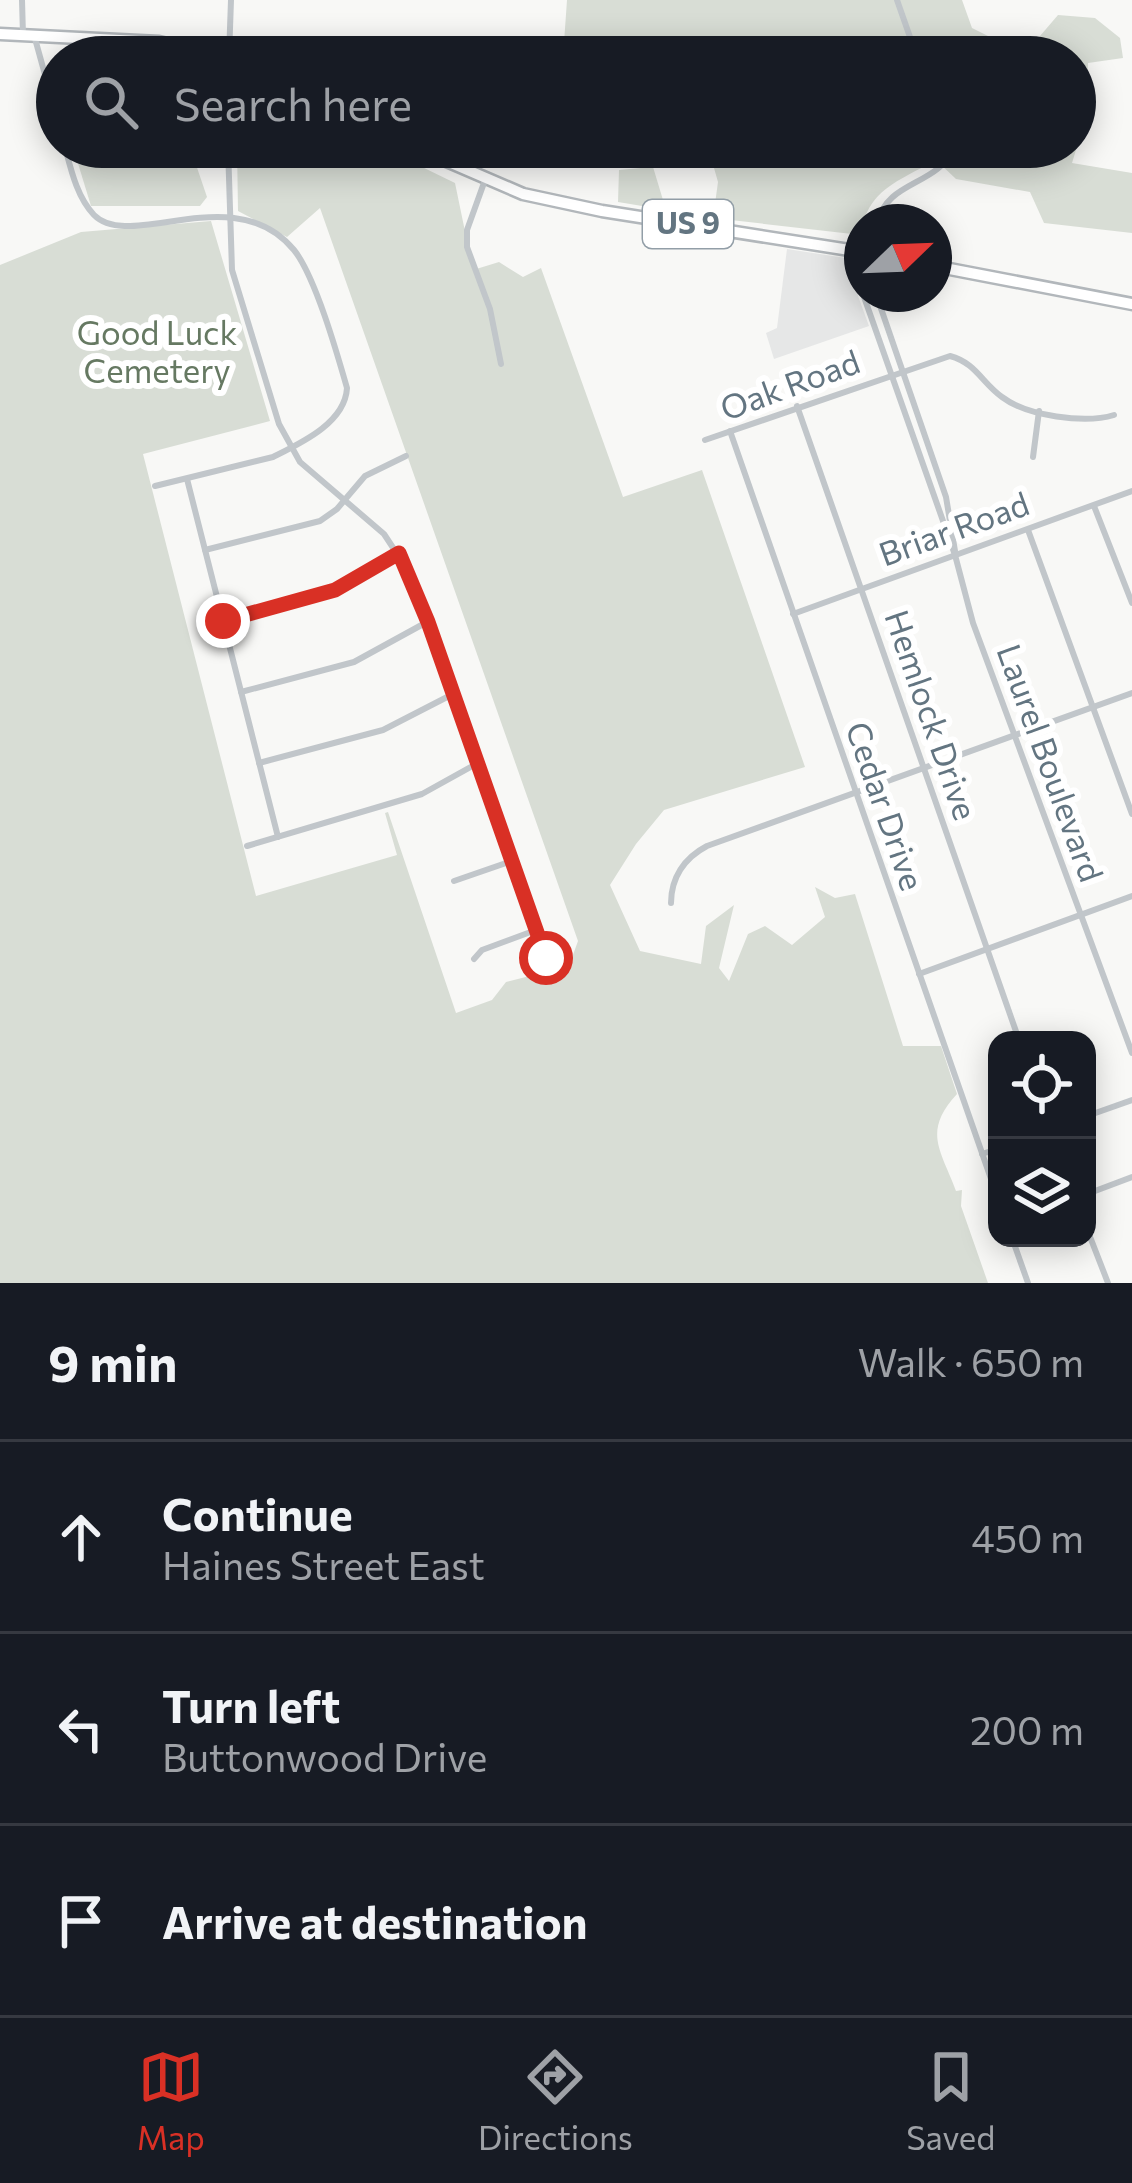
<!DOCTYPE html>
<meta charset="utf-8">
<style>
:root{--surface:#171b24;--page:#20242c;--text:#f1f3f6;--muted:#9ea1a6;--line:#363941;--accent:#d93025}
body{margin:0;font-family:Commissioner,sans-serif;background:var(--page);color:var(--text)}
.controls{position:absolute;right:36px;bottom:36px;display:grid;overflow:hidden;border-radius:24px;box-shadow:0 6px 30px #0003}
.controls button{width:108px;height:108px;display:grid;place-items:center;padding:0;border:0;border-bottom:3px solid var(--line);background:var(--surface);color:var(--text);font:60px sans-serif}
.compass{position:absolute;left:844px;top:204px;width:108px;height:108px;border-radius:50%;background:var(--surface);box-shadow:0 6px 30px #0003;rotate:67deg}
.stop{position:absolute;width:36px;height:36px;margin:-27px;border:9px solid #d93025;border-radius:50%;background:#fff}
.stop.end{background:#d93025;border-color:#fff;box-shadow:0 3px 12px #0008}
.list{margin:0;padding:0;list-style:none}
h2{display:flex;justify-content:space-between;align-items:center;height:156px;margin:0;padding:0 48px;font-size:51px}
h2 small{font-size:39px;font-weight:400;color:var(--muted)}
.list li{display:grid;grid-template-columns:78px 1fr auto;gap:36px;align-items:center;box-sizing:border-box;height:192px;padding:0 48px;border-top:3px solid var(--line)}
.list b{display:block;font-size:45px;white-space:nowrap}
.list p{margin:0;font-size:39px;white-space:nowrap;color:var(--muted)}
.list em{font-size:39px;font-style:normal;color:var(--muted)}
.icon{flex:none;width:66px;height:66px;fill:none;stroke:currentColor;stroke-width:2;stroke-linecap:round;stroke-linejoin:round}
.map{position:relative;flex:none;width:1132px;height:1283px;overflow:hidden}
.search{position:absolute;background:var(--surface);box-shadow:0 6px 30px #0003;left:36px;right:36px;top:36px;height:132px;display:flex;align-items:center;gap:30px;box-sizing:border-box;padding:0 42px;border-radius:66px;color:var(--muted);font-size:45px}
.sheet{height:732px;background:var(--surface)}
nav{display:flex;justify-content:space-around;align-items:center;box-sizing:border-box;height:168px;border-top:3px solid var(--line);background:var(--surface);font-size:33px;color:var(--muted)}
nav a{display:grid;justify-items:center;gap:6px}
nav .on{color:var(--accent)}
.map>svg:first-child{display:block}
</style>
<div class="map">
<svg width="1132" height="1283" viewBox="0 0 1132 1283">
<rect width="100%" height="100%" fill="#f8f8f6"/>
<polygon fill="#e6e7e7" points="787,249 852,259 858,266 858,296 869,326 774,359 766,333 777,328"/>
<g fill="#d8ddd5">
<path d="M567,0H962L972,28L1002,43H1034L1058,15L1095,18L1120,38L1123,58L1088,63L1086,117L1072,163L1132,173V233L1044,223L1030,192L956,179L936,160C899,181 866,190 861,235L713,218L718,182L708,147H1075V57H563Z"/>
<polygon points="73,147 190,147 207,197 200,206 91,206"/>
<path d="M237,147H381L455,183L473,270L499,262L523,277L541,268L623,497L702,470L805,767L664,810L636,844L610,885L640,951L701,964L706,926L734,905L719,968L729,981L748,934L765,926L792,945L825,917L815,887L835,898L855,894L903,1046H941L957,1094C922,1132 941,1150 956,1191L962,1190L961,1206L988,1283H0V265L81,232L211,221L270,421L143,454L256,896L397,855L385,813L388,812L456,1013L492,1000L506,982L569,966L578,941L320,208L287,237L238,211Z"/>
<polygon points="640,147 647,147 666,210 618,202 619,170 641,168"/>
</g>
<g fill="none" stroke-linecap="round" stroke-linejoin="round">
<defs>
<g id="highway">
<polyline points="0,34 159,42 223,57"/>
<polyline points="414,147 523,194 602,211 862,252"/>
<polyline points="934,266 1132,304"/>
</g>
</defs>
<use href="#highway" stroke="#b2b7bb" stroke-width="15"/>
<g stroke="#c1c6ca" stroke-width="6">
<polyline points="22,0 23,35"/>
<polyline points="897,0 917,57"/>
<polyline points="34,35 57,118"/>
<polyline points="229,57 231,0"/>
<path d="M65,147C71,170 77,197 94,215C130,252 235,178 294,250C315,276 337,353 347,388C345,423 301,443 273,457L155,486"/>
<polyline points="228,147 232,270 279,424 300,462 384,534 411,575 546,959"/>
<polyline points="485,180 467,230 467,247 490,309 501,364"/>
<path d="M878,222C887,180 939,186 954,147"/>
<polyline points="863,294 955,555 973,623 1132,1053"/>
<polyline points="876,294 946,497 955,551"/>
<polyline points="797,406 1019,1040"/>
<polyline points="730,431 997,1196"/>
<path d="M705,440L950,356C976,363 982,383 1002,397C1027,416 1085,424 1114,415"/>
<polyline points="1033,457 1039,411"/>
<polyline points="187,479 278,837"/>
<polyline points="1094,506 1132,603"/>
<polyline points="1028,530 1132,814"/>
<polyline points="205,550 320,521 337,509 365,476 406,456"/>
<polyline points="793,614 1132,491"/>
<polyline points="223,621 335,590 399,553"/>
<polyline points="241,692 354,662 427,622"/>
<polyline points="259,763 383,730 453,694"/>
<polyline points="247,846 422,794 478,763"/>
<polyline points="454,881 512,861"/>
<path d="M671,903C671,878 684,858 707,846L1132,693"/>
<polyline points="474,959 482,950 536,930"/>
<polyline points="919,974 1132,896"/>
<polyline points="1087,1116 1132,1100"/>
<polyline points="982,1154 997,1149"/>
<polyline points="1087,1194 1132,1177"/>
<polyline points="1087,1229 1108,1283"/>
<polyline points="1012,1238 1028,1283"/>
</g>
<use href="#highway" stroke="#fff" stroke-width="10"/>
</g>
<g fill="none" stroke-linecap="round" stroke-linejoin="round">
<polyline stroke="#d93025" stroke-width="15" points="223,621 335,590 399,553 428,622 546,958"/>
</g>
<g text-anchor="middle" stroke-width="12" stroke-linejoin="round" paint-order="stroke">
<rect fill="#fff" stroke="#929ea7" stroke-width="3" x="643" y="200" width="90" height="48" rx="9"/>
<g font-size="30" font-weight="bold" fill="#637581">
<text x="688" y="234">US 9</text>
</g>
<g font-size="33" fill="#667962" stroke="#fff">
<text x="157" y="345">Good Luck<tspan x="157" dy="38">Cemetery</tspan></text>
</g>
<g font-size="33" fill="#637581" stroke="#fff">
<text transform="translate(790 385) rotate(-20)" y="12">Oak Road</text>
<text transform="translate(954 529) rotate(-20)" y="12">Briar Road</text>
<text transform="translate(931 715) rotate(71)" y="12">Hemlock Drive</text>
<text transform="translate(1050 763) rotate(70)" y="12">Laurel Boulevard</text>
<text transform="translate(885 806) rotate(71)" y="12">Cedar Drive</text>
</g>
</g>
</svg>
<div class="controls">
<button><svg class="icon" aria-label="locate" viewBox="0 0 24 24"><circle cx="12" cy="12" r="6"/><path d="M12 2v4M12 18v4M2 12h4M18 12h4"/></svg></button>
<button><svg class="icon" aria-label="layers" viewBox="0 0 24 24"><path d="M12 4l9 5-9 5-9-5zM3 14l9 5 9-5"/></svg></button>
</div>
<svg class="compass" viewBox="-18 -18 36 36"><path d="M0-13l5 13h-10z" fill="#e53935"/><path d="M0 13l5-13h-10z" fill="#9ea1a6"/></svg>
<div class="stop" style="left:546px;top:958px"></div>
<div class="stop end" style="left:223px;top:621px"></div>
<div class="search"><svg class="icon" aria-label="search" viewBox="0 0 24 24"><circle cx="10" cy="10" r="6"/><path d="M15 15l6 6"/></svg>Search here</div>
</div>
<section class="sheet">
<h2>9 min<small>Walk · 650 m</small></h2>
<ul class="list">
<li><svg class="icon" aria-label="ahead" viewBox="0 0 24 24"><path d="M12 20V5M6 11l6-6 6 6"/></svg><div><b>Continue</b><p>Haines Street East</p></div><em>450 m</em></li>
<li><svg class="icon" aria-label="left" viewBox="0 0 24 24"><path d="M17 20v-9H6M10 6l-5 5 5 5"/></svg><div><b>Turn left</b><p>Buttonwood Drive</p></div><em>200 m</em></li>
<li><svg class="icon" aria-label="arrive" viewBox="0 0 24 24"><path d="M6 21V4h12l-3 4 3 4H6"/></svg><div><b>Arrive at destination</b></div></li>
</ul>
</section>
<nav>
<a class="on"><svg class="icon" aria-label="map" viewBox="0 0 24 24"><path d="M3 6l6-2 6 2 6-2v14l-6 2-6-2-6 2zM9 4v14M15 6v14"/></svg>Map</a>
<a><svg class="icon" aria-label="directions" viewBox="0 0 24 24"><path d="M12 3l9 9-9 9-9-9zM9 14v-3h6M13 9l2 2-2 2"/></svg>Directions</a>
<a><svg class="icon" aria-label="saved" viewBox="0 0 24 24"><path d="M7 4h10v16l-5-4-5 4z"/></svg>Saved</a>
</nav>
